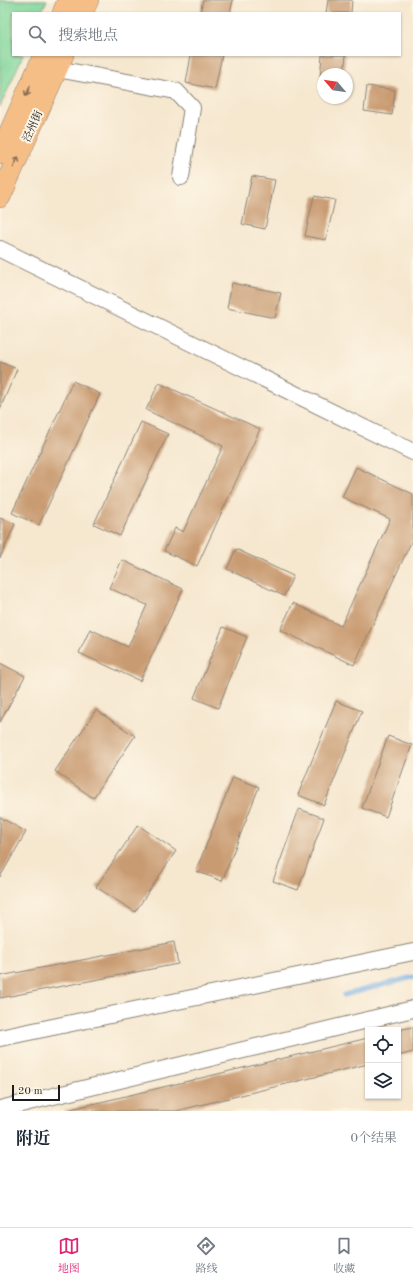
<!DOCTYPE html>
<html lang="zh">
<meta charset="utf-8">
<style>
:root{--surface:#fff;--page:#f2f2f3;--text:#1f2937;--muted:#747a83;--line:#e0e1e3;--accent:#db2777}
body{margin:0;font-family:"Old Standard TT","Noto Serif SC",serif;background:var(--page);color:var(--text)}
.controls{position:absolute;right:12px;bottom:12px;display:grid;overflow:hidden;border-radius:0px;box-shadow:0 1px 3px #0004}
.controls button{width:36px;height:36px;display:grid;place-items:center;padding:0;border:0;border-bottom:1px solid var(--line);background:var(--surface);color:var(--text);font:20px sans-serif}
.compass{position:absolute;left:317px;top:68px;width:36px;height:36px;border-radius:50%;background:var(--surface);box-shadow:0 1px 3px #0004;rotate:299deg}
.scale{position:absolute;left:12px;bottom:10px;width:48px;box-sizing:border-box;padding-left:4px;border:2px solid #1c1c1c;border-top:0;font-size:11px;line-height:14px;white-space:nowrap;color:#1c1c1c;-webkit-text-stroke:3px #fcf5e5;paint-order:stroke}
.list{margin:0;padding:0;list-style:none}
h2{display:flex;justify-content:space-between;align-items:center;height:52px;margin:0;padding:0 16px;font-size:17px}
h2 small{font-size:13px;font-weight:400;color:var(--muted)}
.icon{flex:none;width:22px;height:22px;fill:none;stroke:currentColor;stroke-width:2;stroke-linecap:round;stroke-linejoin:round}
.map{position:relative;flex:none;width:413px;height:1111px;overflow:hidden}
.search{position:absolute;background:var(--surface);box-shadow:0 1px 3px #0004;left:12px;right:12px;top:12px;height:44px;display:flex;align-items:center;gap:10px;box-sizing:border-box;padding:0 14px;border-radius:0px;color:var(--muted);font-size:15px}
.sheet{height:116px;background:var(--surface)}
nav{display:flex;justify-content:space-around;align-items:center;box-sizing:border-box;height:56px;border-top:1px solid var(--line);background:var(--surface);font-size:11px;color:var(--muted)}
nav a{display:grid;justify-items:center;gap:2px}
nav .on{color:var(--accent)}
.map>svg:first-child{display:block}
</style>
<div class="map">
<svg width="413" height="1111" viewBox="0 0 413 1111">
<rect width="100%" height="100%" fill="#fcf5e5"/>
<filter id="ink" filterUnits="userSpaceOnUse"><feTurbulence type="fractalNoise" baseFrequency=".025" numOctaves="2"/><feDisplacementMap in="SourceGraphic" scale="8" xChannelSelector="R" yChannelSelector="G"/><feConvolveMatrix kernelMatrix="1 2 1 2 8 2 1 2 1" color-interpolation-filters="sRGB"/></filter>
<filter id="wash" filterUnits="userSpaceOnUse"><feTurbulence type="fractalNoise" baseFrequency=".012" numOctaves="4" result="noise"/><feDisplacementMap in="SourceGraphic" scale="16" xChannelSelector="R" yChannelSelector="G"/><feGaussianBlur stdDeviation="0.9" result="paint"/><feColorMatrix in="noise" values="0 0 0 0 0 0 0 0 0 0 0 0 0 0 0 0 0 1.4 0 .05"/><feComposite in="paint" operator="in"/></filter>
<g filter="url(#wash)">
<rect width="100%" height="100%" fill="#f6e7cf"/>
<polygon fill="#7ed69b" stroke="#4d795c" points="0,0 47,0 41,13 13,13 13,55 23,55 0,107"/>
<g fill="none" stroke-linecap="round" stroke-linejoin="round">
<polyline stroke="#75ade4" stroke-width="5" points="344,995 413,977"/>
</g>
<g id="blocks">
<g fill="#c99b72">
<polygon points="203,0 233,0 230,13 200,13"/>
<polygon points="328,0 352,0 351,13 326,13"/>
<polygon points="191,55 222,55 215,89 186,83"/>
<polygon points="322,55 346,55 344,74 323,74 323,92 319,92"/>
<polygon points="367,86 395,90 392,115 364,111"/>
<polygon points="252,176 275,180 265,229 242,224"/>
<polygon points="314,196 335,200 326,240 305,236"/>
<polygon points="232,283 281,293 275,318 227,308"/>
<polygon points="0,362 17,369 0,409"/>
<polygon points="73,381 100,394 39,525 12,513"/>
<polygon points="159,383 260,429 197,566 164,551 175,528 183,532 223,446 146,410"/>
<polygon points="141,422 168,434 120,536 94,524"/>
<polygon points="356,467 413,494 413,538 354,665 280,630 293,603 341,626 390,519 342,497"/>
<polygon points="0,518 15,524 0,558"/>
<polygon points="236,549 293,576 284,596 227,569"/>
<polygon points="122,560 183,589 140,681 79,653 90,629 128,647 147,605 109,588"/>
<polygon points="223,627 247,637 218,708 194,698"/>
<polygon points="0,663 25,676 0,722"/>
<polygon points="336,701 362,711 324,805 298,795"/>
<polygon points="96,710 135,736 93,798 55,771"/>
<polygon points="388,736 412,745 386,817 362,808"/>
<polygon points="233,777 259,787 222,881 196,871"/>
<polygon points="299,809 324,818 298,890 273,881"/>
<polygon points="0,817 26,832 0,877"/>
<polygon points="138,825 176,851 135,912 96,887"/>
<polygon points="174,942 178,964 0,998 0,976"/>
<polygon points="413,1027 413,1052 398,1056 398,1030"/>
<polygon points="368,1038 368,1064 176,1111 63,1111"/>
</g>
</g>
</g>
<g filter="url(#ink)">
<use href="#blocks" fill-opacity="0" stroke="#898276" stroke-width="1"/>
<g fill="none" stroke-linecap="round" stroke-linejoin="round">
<defs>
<g id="minor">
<polyline points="57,69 176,91 192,108 181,177"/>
<polyline points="0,249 413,452"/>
<polyline points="0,1038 413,952"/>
<polyline points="0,1109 413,1009"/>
</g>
<g id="major">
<polyline points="63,13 68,0"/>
<polyline points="82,13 88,0"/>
<polyline points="0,154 44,55"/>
<polyline points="0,197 63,55"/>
</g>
</defs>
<use href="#minor" stroke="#898276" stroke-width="18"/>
<use href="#major" stroke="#898276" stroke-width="22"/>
<use href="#minor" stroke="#fff" stroke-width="16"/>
<use href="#major" stroke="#f6be87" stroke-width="21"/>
</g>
<defs><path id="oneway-shaft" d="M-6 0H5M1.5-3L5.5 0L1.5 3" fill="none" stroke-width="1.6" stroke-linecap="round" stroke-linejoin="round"/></defs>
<g stroke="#896d52">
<use href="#oneway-shaft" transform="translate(28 91) rotate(114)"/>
<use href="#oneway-shaft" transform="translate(16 162) rotate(-66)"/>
</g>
</g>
<g text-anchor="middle" stroke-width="4" stroke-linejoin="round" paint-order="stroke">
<g font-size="11" fill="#1c1c1c" stroke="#fcf5e5">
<text transform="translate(32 126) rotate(-66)" y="4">泾州街</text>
</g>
</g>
</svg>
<div class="controls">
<button><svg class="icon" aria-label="locate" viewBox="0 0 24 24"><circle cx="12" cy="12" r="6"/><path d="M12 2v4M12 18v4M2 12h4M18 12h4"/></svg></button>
<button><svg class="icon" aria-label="layers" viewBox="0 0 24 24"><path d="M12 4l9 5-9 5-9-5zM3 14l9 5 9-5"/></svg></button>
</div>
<svg class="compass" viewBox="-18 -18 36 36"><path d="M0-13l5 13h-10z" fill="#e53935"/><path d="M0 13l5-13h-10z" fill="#747a83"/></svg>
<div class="scale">20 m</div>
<div class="search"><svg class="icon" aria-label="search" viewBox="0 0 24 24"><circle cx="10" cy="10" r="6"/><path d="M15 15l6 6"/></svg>搜索地点</div>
</div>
<section class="sheet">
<h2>附近<small>0个结果</small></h2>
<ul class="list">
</ul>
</section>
<nav>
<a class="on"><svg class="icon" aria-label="map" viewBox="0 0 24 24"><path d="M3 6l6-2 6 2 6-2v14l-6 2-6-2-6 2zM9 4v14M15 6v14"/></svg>地图</a>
<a><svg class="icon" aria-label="directions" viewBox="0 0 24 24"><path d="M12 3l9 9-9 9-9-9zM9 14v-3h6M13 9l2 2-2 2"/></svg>路线</a>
<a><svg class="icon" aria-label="saved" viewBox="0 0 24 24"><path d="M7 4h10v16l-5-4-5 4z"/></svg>收藏</a>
</nav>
